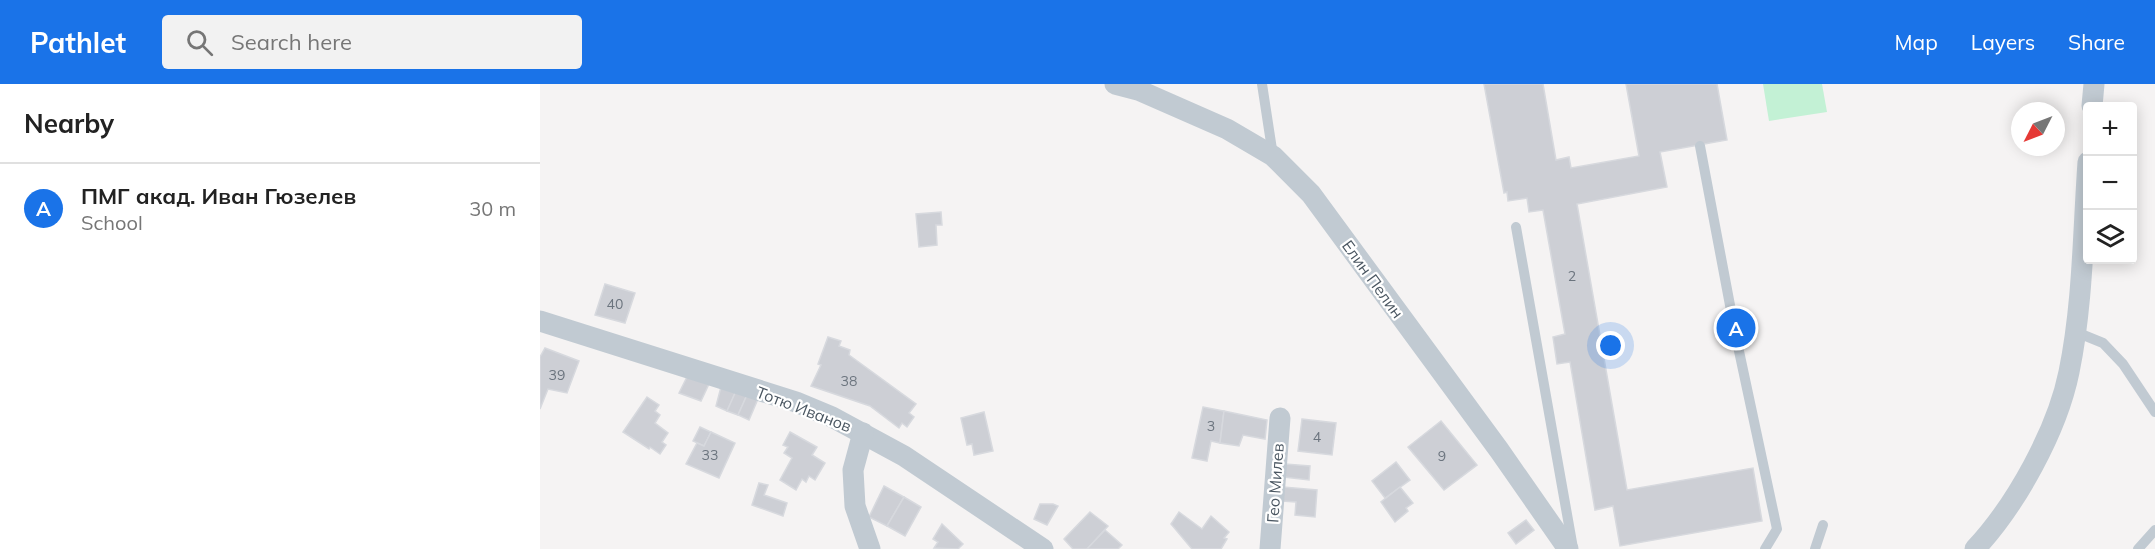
<!DOCTYPE html>
<meta charset="utf-8">
<style>
:root{--surface:#fff;--page:#f2f2f2;--text:#222;--muted:#767676;--line:#e0e0e0;--accent:#1a73e8}
body{margin:0;font-family:Mulish,sans-serif;background:var(--page);color:var(--text)}
.controls{position:absolute;right:18px;top:18px;display:grid;overflow:hidden;border-radius:6px;box-shadow:0 3px 15px #0003}
.controls button{width:54px;height:54px;display:grid;place-items:center;padding:0;border:0;border-bottom:2px solid var(--line);background:var(--surface);color:var(--text);font:30px sans-serif}
.compass{position:absolute;left:1471px;top:18px;width:54px;height:54px;border-radius:50%;background:var(--surface);box-shadow:0 3px 15px #0003;rotate:228deg}
.you{position:absolute;left:1071px;top:262px;width:21px;height:21px;margin:-15px;border:4px solid #fff;border-radius:50%;background:#1a73e8;box-shadow:0 0 0 9px #1a73e833}
.badge{display:grid;place-items:center;width:39px;height:39px;border-radius:50%;background:var(--accent);color:#fff;font-size:20px;font-weight:700}
.pin{position:absolute;translate:-50% -50%;border:3px solid #fff;box-shadow:0 2px 6px #0006}
.list{margin:0;padding:0;list-style:none}
h2{display:flex;justify-content:space-between;align-items:center;height:78px;margin:0;padding:0 24px;font-size:26px}
h2 small{font-size:20px;font-weight:400;color:var(--muted)}
.list li{display:grid;grid-template-columns:39px 1fr auto;gap:18px;align-items:center;box-sizing:border-box;height:90px;padding:0 24px;border-top:2px solid var(--line)}
.list b{display:block;font-size:22px;white-space:nowrap}
.list p{margin:0;font-size:20px;white-space:nowrap;color:var(--muted)}
.list em{font-size:20px;font-style:normal;color:var(--muted)}
.icon{flex:none;width:33px;height:33px;fill:none;stroke:currentColor;stroke-width:2;stroke-linecap:round;stroke-linejoin:round}
.map{position:relative;flex:none;width:1615px;height:465px;overflow:hidden}
header{display:flex;align-items:center;gap:36px;box-sizing:border-box;height:84px;padding:0 30px;background:var(--accent);color:#fff}
header strong{font-size:28px}
nav{display:flex;gap:33px;margin-inline-start:auto;font-size:21px}
.search{width:420px;height:54px;background:var(--page);display:flex;align-items:center;gap:15px;box-sizing:border-box;padding:0 21px;border-radius:6px;color:var(--muted);font-size:22px}
main{display:flex}
aside{flex:1;background:var(--surface)}
.map>svg:first-child{display:block}
</style>
<header>
<strong>Pathlet</strong>
<div class="search"><svg class="icon" aria-label="search" viewBox="0 0 24 24"><circle cx="10" cy="10" r="6"/><path d="M15 15l6 6"/></svg>Search here</div>
<nav><a>Map</a><a>Layers</a><a>Share</a></nav>
</header>
<main>
<aside>
<h2>Nearby<small></small></h2>
<ul class="list">
<li><span class="badge">A</span><div><b>ПМГ акад. Иван Гюзелев</b><p>School</p></div><em>30 m</em></li>
</ul>
</aside>
<div class="map">
<svg width="1615" height="465" viewBox="0 0 1615 465">
<rect width="100%" height="100%" fill="#f5f3f3"/>
<polygon fill="#c3f1d5" points="1223,0 1282,0 1287,28 1229,37"/>
<g fill="#cdcfd5" stroke="#d7d9de" stroke-width="1.5">
<polygon points="944,0 1003,0 1016,76 1029,73 1031,84 1099,72 1086,0 1177,0 1187,56 1120,68 1127,103 1037,120 1087,406 1213,384 1222,437 1080,462 1073,422 1055,426 1030,278 1017,280 1013,253 1025,250 1003,126 989,128 987,114 968,117 967,108 964,109"/>
<polygon points="401,128 402,141 396,141 397,161 379,163 376,130"/>
<polygon points="65,200 95,209 85,239 55,231"/>
<polygon points="288,253 301,257 299,262 310,266 309,271 376,320 369,329 374,333 367,343 362,339 359,344 330,322 271,302 281,281 278,280"/>
<polygon points="5,264 39,277 27,309 8,305 0,325 0,273"/>
<polygon points="147,293 169,300 161,317 139,309"/>
<polygon points="181,303 196,307 187,327 176,322"/>
<polygon points="196,307 207,311 198,331 187,327"/>
<polygon points="207,311 218,315 209,336 198,331"/>
<polygon points="107,313 119,321 115,327 120,331 115,339 128,349 122,358 126,361 120,370 110,363 109,365 83,348"/>
<polygon points="663,323 684,327 680,359 671,357 667,377 652,374"/>
<polygon points="684,327 727,336 725,355 703,351 699,362 680,359"/>
<polygon points="444,328 453,367 434,371 432,360 427,361 421,334"/>
<polygon points="762,335 796,339 792,371 758,367"/>
<polygon points="901,337 937,381 904,406 868,363"/>
<polygon points="160,343 171,348 164,362 153,357"/>
<polygon points="171,348 195,359 179,394 146,380 157,359 164,362"/>
<polygon points="250,348 277,363 272,371 285,379 275,396 269,392 266,398 262,395 256,406 240,396 252,374 244,369 248,363 243,361"/>
<polygon points="856,378 870,396 845,414 832,397"/>
<polygon points="745,380 770,382 769,396 744,393"/>
<polygon points="219,399 228,401 224,411 247,419 243,432 212,421"/>
<polygon points="344,402 364,413 347,442 329,433"/>
<polygon points="743,403 777,406 775,433 755,431 756,418 742,417"/>
<polygon points="860,403 873,419 866,424 868,427 855,438 841,418"/>
<polygon points="364,413 381,423 365,452 347,442"/>
<polygon points="500,420 513,420 518,422 507,441 494,435"/>
<polygon points="550,428 568,442 547,465 533,465 524,455"/>
<polygon points="639,428 662,445 671,432 689,448 684,454 687,455 681,465 652,465 631,440"/>
<polygon points="986,436 994,446 976,460 968,449"/>
<polygon points="402,440 423,460 418,465 394,464 398,458 393,455"/>
<polygon points="565,446 582,461 578,465 547,465"/>
</g>
<g fill="none" stroke-linecap="round" stroke-linejoin="round">
<g stroke="#c1cad2" stroke-width="10">
<polyline points="722,0 733,72"/>
<polyline points="1160,62 1196,253 1237,445 1225,465"/>
<polyline points="976,143 1033,464"/>
<polyline points="1536,248 1563,259 1583,280 1615,328"/>
<polyline points="1275,465 1283,441"/>
<polyline points="1598,465 1615,446"/>
</g>
<g stroke="#c1cad2" stroke-width="21">
<polyline points="575,0 598,6 687,45 733,72 771,110 959,366 1028,465"/>
<polyline points="1552,22 1554,0"/>
<polyline points="0,237 256,318 292,333 364,372 503,465"/>
<polyline points="323,349 313,386 315,422 330,465"/>
<polyline points="730,465 740,334"/>
<path d="M1435,465C1476,421 1517,347 1529,288C1543,220 1543,148 1548,78"/>
</g>
</g>
<g text-anchor="middle" stroke-width="4.5" stroke-linejoin="round" paint-order="stroke">
<g font-size="14" fill="#6b747e">
<text x="1032" y="197">2</text>
<text x="75" y="225">40</text>
<text x="17" y="296">39</text>
<text x="309" y="302">38</text>
<text x="671" y="347">3</text>
<text x="777" y="358">4</text>
<text x="170" y="376">33</text>
<text x="902" y="377">9</text>
</g>
<g font-size="16" fill="#4a5661" stroke="#fff">
<text transform="translate(833 195) rotate(54)" y="6">Елин Пелин</text>
<text transform="translate(264 325) rotate(21)" y="6">Тотю Иванов</text>
<text transform="translate(735 399) rotate(-86)" y="6">Гео Милев</text>
</g>
</g>
</svg>
<div class="controls">
<button>+</button>
<button>−</button>
<button><svg class="icon" aria-label="layers" viewBox="0 0 24 24"><path d="M12 4l9 5-9 5-9-5zM3 14l9 5 9-5"/></svg></button>
</div>
<svg class="compass" viewBox="-18 -18 36 36"><path d="M0-13l5 13h-10z" fill="#e53935"/><path d="M0 13l5-13h-10z" fill="#767676"/></svg>
<div class="you"></div>
<div class="pin badge" style="left:1196px;top:244px">A</div>
</div>
</main>
